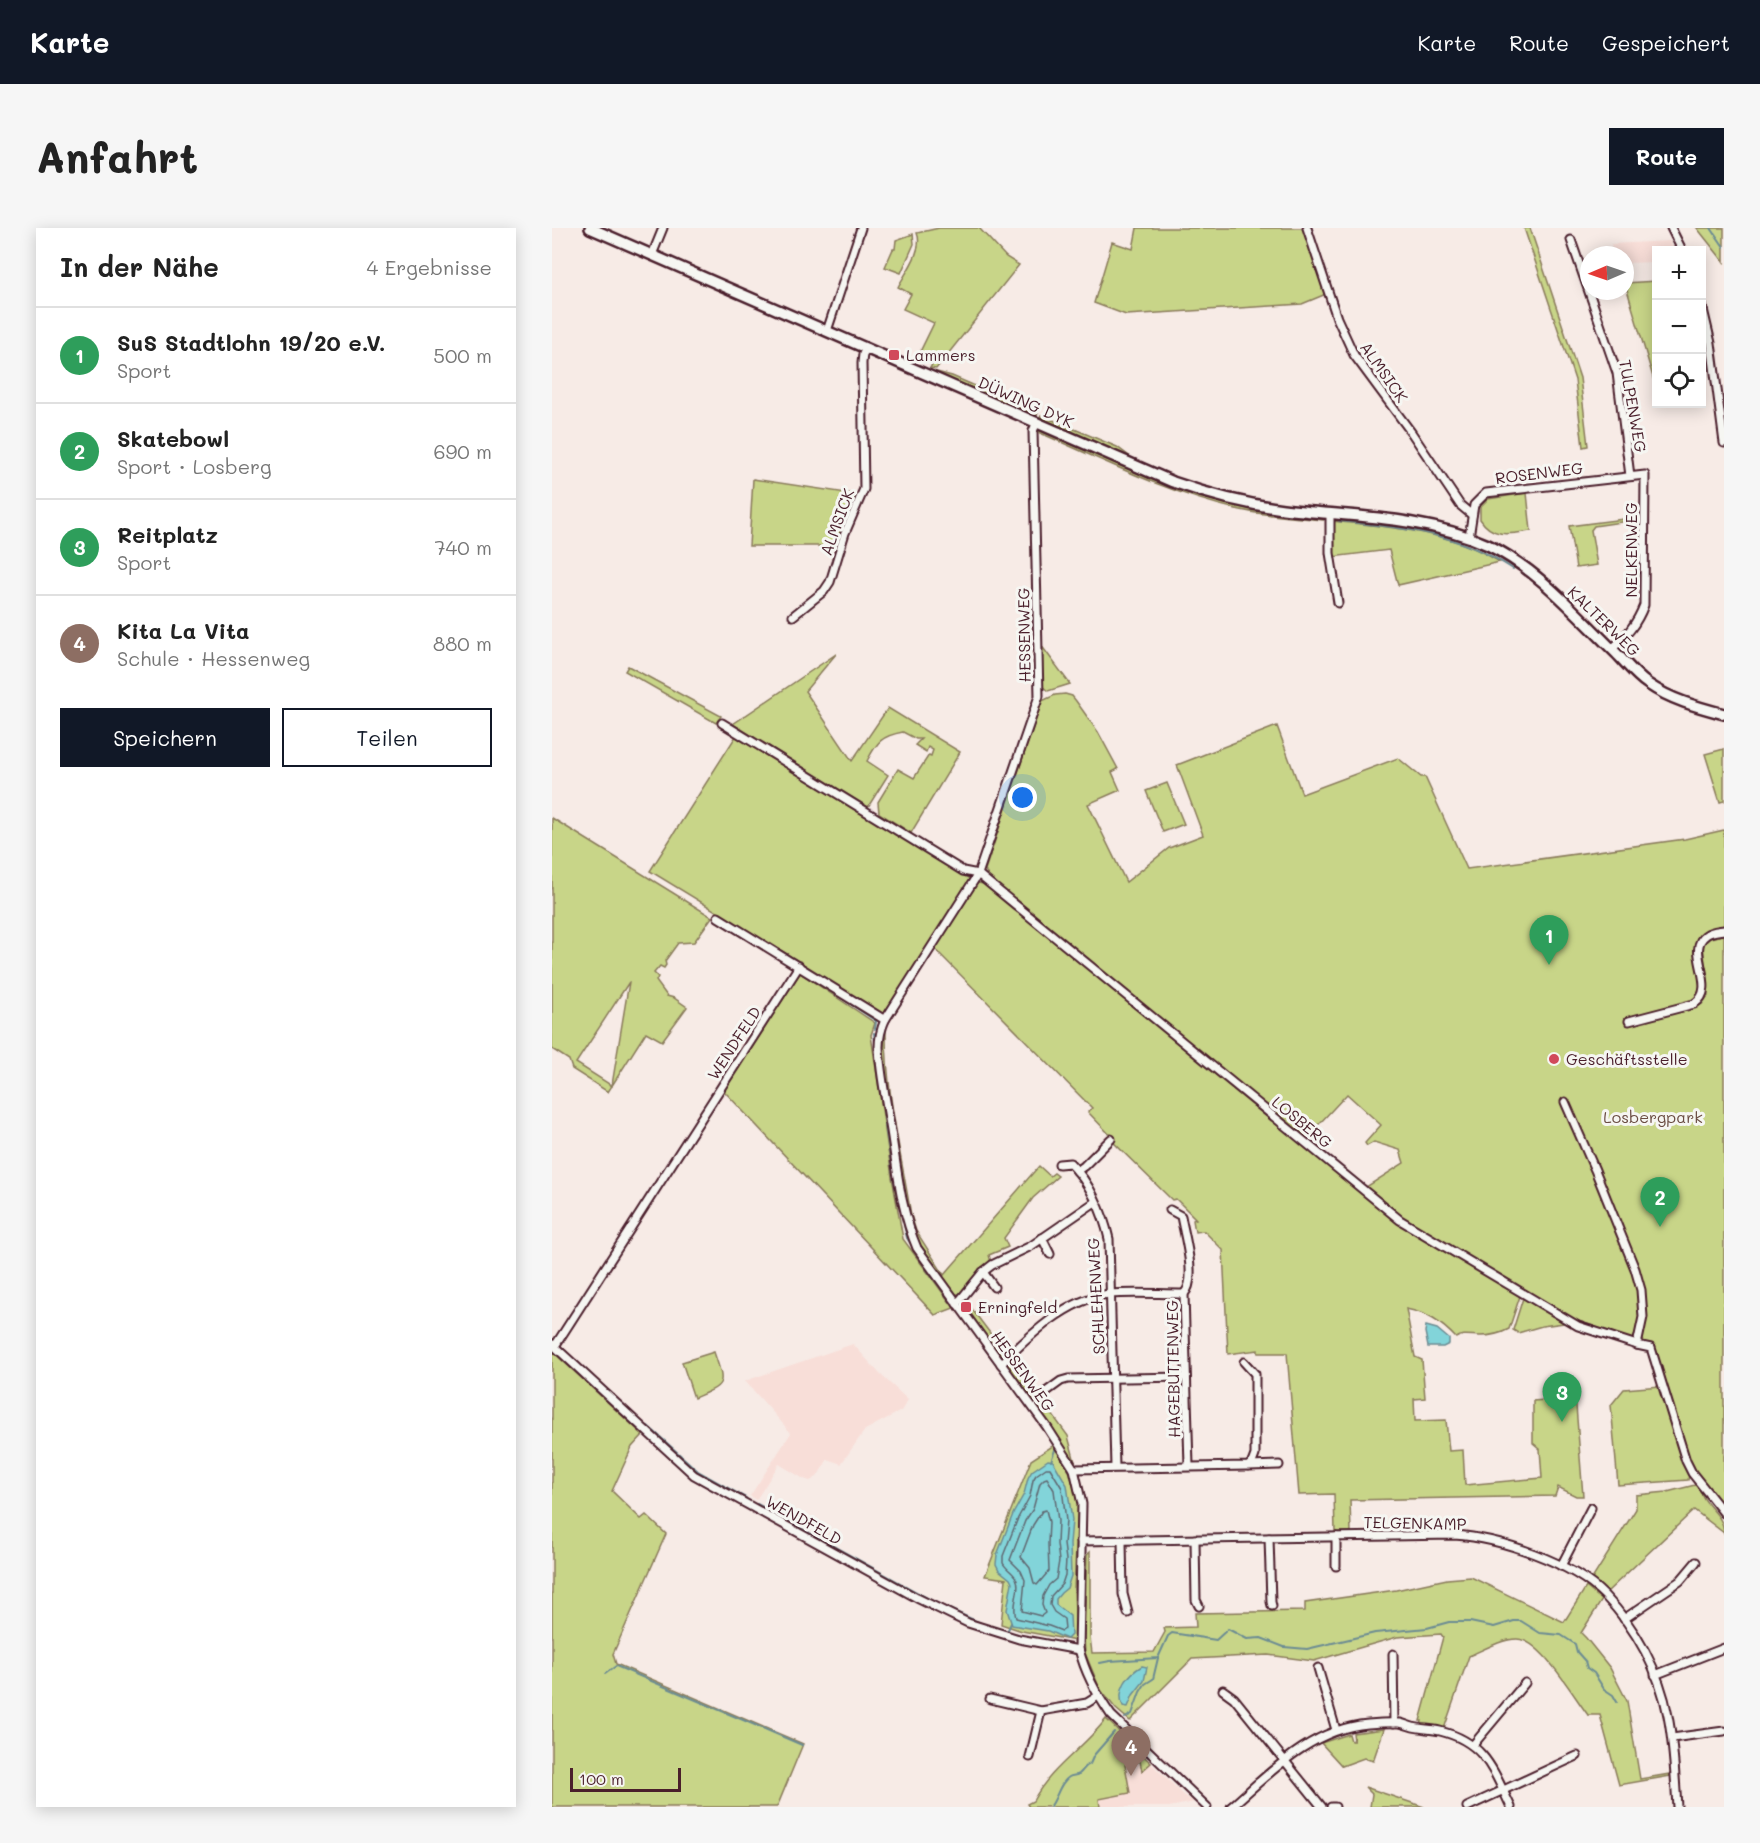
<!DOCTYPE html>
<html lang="de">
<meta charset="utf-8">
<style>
:root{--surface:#fff;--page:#f6f6f6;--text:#222;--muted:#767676;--line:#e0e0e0;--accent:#111827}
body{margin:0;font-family:Mali,sans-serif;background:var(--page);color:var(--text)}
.controls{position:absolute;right:18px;top:18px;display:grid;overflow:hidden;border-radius:0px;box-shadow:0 3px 15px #0003}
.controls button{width:54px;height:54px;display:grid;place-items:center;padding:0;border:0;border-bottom:2px solid var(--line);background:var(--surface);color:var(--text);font:30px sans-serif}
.compass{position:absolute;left:1028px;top:18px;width:54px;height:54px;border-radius:50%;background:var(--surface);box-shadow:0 3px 15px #0003;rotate:268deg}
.scale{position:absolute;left:18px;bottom:15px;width:111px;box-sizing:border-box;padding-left:6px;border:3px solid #4a1f2b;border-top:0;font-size:16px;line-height:21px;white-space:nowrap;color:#4a1f2b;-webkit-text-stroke:4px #f6f6f2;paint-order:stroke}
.you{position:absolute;left:471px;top:570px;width:21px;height:21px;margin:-15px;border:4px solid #fff;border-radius:50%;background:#1a73e8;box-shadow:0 0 0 9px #1a73e833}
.badge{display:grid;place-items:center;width:39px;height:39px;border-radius:50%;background:var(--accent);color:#fff;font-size:20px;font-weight:700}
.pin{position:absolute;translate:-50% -50px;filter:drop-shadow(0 2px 3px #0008)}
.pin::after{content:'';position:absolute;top:32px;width:21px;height:18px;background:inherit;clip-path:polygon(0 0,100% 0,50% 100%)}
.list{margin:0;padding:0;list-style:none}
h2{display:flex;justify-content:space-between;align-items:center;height:78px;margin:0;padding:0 24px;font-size:26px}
h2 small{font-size:20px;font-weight:400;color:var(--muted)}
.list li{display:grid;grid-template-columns:39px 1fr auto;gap:18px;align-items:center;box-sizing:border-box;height:96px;padding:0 24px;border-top:2px solid var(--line)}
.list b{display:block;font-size:22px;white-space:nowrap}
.list p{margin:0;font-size:20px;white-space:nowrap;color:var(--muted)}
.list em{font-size:20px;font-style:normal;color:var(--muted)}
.actions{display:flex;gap:12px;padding:18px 24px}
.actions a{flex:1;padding:14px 0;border:2px solid var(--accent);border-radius:0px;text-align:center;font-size:21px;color:var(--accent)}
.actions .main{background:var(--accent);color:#fff}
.icon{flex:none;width:33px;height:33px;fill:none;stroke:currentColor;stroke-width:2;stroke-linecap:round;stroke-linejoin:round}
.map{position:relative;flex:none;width:1172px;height:1579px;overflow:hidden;border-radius:0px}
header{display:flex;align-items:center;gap:36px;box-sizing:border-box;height:84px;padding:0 30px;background:var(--accent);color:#fff}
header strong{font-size:28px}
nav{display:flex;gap:33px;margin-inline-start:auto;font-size:21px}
.intro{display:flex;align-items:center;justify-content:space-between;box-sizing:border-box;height:144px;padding:0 36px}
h1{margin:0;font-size:42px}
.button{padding:15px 27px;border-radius:0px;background:var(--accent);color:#fff;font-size:21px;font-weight:700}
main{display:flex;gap:36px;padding:0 36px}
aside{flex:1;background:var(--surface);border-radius:0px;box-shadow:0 3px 15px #0003}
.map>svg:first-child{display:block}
</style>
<header>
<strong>Karte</strong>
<nav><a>Karte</a><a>Route</a><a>Gespeichert</a></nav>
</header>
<div class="intro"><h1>Anfahrt</h1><a class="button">Route</a></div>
<main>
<aside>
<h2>In der Nähe<small>4 Ergebnisse</small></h2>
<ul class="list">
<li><span class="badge" style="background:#2e9e5b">1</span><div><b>SuS Stadtlohn 19/20 e.V.</b><p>Sport</p></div><em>500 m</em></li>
<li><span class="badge" style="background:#2e9e5b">2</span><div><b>Skatebowl</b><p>Sport · Losberg</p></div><em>690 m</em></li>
<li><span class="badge" style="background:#2e9e5b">3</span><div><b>Reitplatz</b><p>Sport</p></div><em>740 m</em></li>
<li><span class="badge" style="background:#8d6e63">4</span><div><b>Kita La Vita</b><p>Schule · Hessenweg</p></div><em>880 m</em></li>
</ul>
<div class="actions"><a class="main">Speichern</a><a>Teilen</a></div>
</aside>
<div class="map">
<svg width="1172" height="1579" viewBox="0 0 1172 1579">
<rect width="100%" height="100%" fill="#f7ebe6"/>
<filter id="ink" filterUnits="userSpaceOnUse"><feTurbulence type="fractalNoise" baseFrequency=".0167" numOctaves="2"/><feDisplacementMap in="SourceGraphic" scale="12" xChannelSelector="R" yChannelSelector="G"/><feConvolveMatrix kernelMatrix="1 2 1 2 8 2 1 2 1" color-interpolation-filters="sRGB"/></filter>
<g filter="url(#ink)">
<g fill="#f8ded8">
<polygon points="1118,13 1122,22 1104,22 1104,34 1073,35 1073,27 1063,27 1059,16"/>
<polygon points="301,1116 328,1146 356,1172 349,1183 313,1202 289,1236 276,1231 265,1249 258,1253 252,1251 227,1236 204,1272 198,1268 239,1205 193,1153"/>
<polygon points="577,1517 582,1519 634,1569 643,1574 617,1579 515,1579"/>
</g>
<g fill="#c8d588" stroke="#897a5a" stroke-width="1.5" fill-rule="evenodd">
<path d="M387,0H427L454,29L467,37L384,141L378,140L381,135L366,128L382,95L351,81L359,66L346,59C354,44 372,21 365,5Z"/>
<polygon points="585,0 753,0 774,66 750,76 574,87 542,75 560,14 581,21"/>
<polygon points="972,0 978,0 1028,150 1036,218 1031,219 1023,152"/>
<polygon points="1145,0 1172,0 1172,34"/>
<polygon points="361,6 362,16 349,45 333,39 341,21 343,21 344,12"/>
<polygon points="1104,53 1104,156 1103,156 1073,55"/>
<polygon points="377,142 400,148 486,185 483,190 381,146"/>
<polygon points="489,187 565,219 588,236 487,191"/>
<path d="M489,201L629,260L770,289L771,292C742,289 712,288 684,281C615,265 551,232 486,204Z"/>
<polygon points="201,251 308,267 286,318 197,318"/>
<path d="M975,265L979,303C959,306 941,311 928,291V279L936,271Z"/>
<polygon points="1087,289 1087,295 1083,292 1042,298 1039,302 1045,337 1024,340 1017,298"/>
<path d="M779,293C826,298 875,301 919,319C929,323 939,329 948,334L846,357L837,322L780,329Z"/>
<polygon points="489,417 518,456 496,463 490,458"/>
<path d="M284,426L253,463L300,533L336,480L408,524L359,605L327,585L326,574L346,541L362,550L377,527L379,528L381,522L376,519L374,524L363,517L369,511H364L351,504C329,508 325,514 315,533L336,547L316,579L181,496Z"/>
<polygon points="76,438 169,488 164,495 73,443"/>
<path d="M513,466L520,468L524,473L546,504L566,541L560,544L568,562L536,576L574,654L617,620L651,607L625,537L725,498L750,566L846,530L869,549H873L915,641L1133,611L1172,602V699L1150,704L1145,710L1143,720L1148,755V766L1140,773L1076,790L1077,796L1150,776L1156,768V761L1151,717L1158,710L1172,707V1282L1149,1252L1136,1232L1100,1116L1091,1115L1089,1111L1093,1078L1085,1041L1016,873L1011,874C1030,917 1048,960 1066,1003C1075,1026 1088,1052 1090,1078C1091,1090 1088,1103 1080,1112L1018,1090L853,991L814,959L852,935L848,922L822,914L815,918L813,915L829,897L795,866L754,910L437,650L433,642L490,473L503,467Z"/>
<polygon points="184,508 416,650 418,647 419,651 333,785 328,787 249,735 98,643"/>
<polygon points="1172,521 1172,573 1168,574 1153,526"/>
<polygon points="615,555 632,596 611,604 594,563"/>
<path d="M0,590L160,689L142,714L126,715L113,733L114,737L112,740L108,738L102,745L106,749L104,753L115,768L122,770L135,779L110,813L94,804L56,864L20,841L17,832L0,821ZM77,754L60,857V858L24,835Z"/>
<path d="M425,655L433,656L849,997L968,1068L957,1101C948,1106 938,1108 928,1108C919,1108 911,1105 904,1110C889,1094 875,1085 854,1081L863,1129L870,1132L873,1170L862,1171L863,1193L894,1192L897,1223L911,1222L913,1257L990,1250L988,1221L981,1215V1173L993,1172L992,1167L1023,1165L1031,1268H1024L1006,1259L1003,1268L798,1272L799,1304H783L782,1266L747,1267L735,1125H706V1122L676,1126L671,1022L652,1003L643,1004L641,992L644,991L624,971L620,972L561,914L546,921L559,908L536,884L540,880L383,721Z"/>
<polygon points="248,745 323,795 319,807 340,949 351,1011 402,1080 383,1087 172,863"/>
<path d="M334,799C333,860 349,926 359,987L364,1003L392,1047L487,938L498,948L502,945L506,948L481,970L452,1010L456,1019L437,1027L439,1034C425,1040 420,1055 409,1066H401L367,1018L360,1001L340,895L331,825Z"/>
<polygon points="971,1070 1012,1095 990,1098 966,1105 961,1102"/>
<polygon points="413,1072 453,1125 448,1127 446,1125 411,1078"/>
<polygon points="0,1123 91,1207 80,1219 60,1263 89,1291 94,1287 114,1306 61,1426 64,1436 251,1516 225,1579 0,1579"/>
<path d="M162,1124C173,1157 175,1156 142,1170L130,1134Z"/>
<polygon points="459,1130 516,1208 523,1234 457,1141 455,1137"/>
<polygon points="1109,1158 1137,1246 1136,1252 1066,1257 1059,1177 1072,1161"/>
<polygon points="502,1217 518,1245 526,1276 522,1361 524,1413 470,1403 449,1396 454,1351 433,1348 479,1232"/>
<path d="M1147,1256C1148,1277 1172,1284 1172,1305L1142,1282L1055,1364L1040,1351L1084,1281V1267L1115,1264Z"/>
<path d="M538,1324V1409L540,1425L602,1424L613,1404L612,1400L644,1399L643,1385L753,1383V1375L844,1362L895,1351L919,1349L1012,1394L1034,1359L1050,1372L1029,1405L1034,1410L1058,1440L1075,1473L1088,1551L1118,1546V1548L1067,1557L1048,1487H1036C1022,1469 989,1411 965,1411C949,1411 931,1422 917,1428L892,1501L869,1498L870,1493H868L891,1409L889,1406L845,1409L762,1433L716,1427L640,1431L578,1493L564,1481L548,1461L533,1425L532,1410L535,1327Z"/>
<path d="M554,1491L576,1512L579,1519H582L599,1535L590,1543L588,1533L573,1537L578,1565L547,1571L548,1579H477L475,1576L481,1573C499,1539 532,1520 554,1491Z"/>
<polygon points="832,1501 821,1533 812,1530 790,1538 769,1515 797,1506 799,1513 802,1513 801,1505"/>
<polygon points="813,1559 872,1579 818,1579 820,1566"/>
</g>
<g fill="#82d4d9" stroke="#6c8c93" stroke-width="1.5">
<polygon points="874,1098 885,1101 897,1111 897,1116 891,1119 876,1119 873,1104"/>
<polygon points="496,1232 501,1233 515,1257 520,1292 518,1316 519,1348 515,1360 509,1365 504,1371 504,1377 518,1388 519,1407 515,1411 496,1403 460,1397 455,1382 460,1355 458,1351 447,1342 444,1336 445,1327 461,1286 472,1266 476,1250 480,1243"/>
<path d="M590,1438L595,1439L592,1453L581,1467L576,1479L571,1478C564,1462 576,1446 590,1438Z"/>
</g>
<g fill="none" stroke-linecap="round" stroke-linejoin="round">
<g stroke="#606771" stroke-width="1.5">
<path d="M494,1240H498L510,1260L514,1293L512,1316L514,1332L513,1347L510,1356L499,1368L498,1377L502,1384L512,1391L513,1401L510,1403L497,1398L464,1390C459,1375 470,1361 464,1350C461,1344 454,1341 451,1335V1328L466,1290L478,1268L481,1252L484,1247Z"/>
<polygon points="495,1250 502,1262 506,1293 505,1316 507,1333 504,1351 497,1357 491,1368 490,1377 493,1385 489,1388 470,1383 473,1352 469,1343 458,1332 473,1293 481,1281 488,1255 492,1251"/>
<polygon points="494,1282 497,1294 496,1316 497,1343 485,1357 482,1355 478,1340 469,1329 481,1297 490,1283"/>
</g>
<g stroke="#6c8c93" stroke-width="2">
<polyline points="1159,0 1172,19"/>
<path d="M787,293C850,299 907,305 961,341"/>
<polyline points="262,752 324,793 323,801"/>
<polyline points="322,805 334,903 342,952 355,1010 374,1040 399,1074"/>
<polyline points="0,1111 1,1112"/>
<polyline points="430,1117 498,1209"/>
<polyline points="7,1118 86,1190"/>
<polyline points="96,1198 146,1243 194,1270"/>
<polyline points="499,1233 504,1219 502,1217"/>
<polyline points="205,1276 386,1376 433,1397"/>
<polyline points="455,1404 459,1395"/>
<polyline points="548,1435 558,1433 606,1430 616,1408 620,1405 664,1412 676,1401 695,1411 709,1410 732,1419 755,1421 823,1405 875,1400 897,1394 918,1394 942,1399 962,1393 969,1393 988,1405 1009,1407 1023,1416 1025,1424 1033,1433 1035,1440 1042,1445 1052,1461 1061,1467 1065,1474"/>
<polyline points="53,1446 64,1438 250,1517"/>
<polyline points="573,1490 580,1486 588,1464 593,1456 601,1451 606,1430"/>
<path d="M498,1579C505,1571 507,1555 517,1549C520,1547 524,1548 527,1546C532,1542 532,1538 538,1536L542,1527L562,1504"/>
</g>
<defs>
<g id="street">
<polyline points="755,0 785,90 802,127 859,204 908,277 920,287"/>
<polyline points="1119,0 1130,22"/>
<polyline points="1019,12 1065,145 1078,248"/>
<polyline points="100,27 111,0"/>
<polyline points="1150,77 1159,115 1172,215"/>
<polyline points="275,103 309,0"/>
<path d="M485,194L481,203L487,468L426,646L333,792C329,801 327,809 327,819C328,845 334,871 338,897C345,938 348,981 365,1020L495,1199L522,1241L530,1276L527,1421C533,1445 545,1467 559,1487L655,1579"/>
<polyline points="778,285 778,325 786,375"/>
<path d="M917,309L922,277L934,265L1093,247L1092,377C1085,396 1074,408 1060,421"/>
<polyline points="241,388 272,363 278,354 293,305 312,261 310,135 311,126 315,120"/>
<polyline points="170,495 411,643 426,646 848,992 1026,1098 1085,1117 1091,1089 1089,1062 1083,1041 1043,942 1013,874"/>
<polyline points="166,689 333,792"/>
<path d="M1077,793L1142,776C1168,760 1132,722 1154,707C1159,703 1166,703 1172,702"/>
<path d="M507,936L518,935C538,955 551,984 557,1011L563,1239"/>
<polyline points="525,943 532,938 559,911"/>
<path d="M618,982L629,988C632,1006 646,1052 632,1066L637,1238"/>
<polyline points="490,1010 498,1026"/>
<polyline points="431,1044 442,1059"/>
<polyline points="405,1076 431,1044 440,1037 479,1018 543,974"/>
<polyline points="0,1116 142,1247 365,1370 416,1395 467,1411 527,1422"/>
<polyline points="1085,1117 1099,1120 1134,1233 1140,1245 1172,1285"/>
<polyline points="3,1118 247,738"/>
<path d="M449,1136C477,1108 515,1071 557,1066C582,1064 607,1066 632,1066"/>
<polyline points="491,1166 509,1153 516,1151 634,1149"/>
<polyline points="697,1238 727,1237"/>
<polyline points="522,1241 696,1238 700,1235 703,1227 703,1146 692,1134"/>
<polyline points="784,1309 784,1338"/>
<polyline points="717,1310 719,1374 720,1378"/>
<polyline points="643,1311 644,1372 647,1378"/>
<path d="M529,1313L902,1307C948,1310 1020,1334 1053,1368C1084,1400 1108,1444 1116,1488C1122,1518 1123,1549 1125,1579"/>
<polyline points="570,1313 571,1366 576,1385"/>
<polyline points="1009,1338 1039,1280"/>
<polyline points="1072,1391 1128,1353 1144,1334"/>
<polyline points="841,1426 842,1495"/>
<polyline points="766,1440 784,1502"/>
<polyline points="1103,1447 1172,1420"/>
<polyline points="671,1462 682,1470 770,1579"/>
<polyline points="438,1471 489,1483"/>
<polyline points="1120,1510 1172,1503"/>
<polyline points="921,1517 973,1455"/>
<polyline points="478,1529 489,1483 535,1475 546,1468"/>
<path d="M679,1579C720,1543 759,1501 816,1496C827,1495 838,1494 848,1495C853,1496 857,1498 861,1499C870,1501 879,1501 888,1503C933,1514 941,1542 959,1579"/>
<polyline points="779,1579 783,1579"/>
<polyline points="915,1579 1025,1528"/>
</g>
<path id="secondary" d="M38,0L621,254C658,267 693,276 731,281C800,289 872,288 936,317C986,341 1025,387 1064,425C1074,435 1084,448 1096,456C1119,472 1146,479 1172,486"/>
</defs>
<use href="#street" stroke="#4a1f2b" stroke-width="11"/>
<use href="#secondary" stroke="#4a1f2b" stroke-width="14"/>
<use href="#street" stroke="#f6f6f2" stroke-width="7"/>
<use href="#secondary" stroke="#f6f6f2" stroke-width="9"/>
</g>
</g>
<g fill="#d1495b" stroke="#f6f6f2" stroke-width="2">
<rect x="336" y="121" width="12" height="12" rx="3"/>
<circle cx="1002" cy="831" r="6"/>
<rect x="408" y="1073" width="12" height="12" rx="3"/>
</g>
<g text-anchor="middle" stroke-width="6" stroke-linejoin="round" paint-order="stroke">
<g font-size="16" fill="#4a1f2b" stroke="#f6f6f2" text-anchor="start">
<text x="354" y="133">Lammers</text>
<text x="1014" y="837">Geschäftsstelle</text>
<text x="426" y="1085">Erningfeld</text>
</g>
<g font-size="16" fill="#4a1f2b" stroke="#f6f6f2">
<text transform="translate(832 144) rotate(55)" y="6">ALMSICK</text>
<text transform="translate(474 174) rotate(24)" y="6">DÜWING DYK</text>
<text transform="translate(1081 178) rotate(80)" y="6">TULPENWEG</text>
<text transform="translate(987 245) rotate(-7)" y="6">ROSENWEG</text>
<text transform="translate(285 294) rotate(-70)" y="6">ALMSICK</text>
<text transform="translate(1079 322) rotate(-90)" y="6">NELKENWEG</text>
<text transform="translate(1052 393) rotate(44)" y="6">KALTERWEG</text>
<text transform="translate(472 407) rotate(-91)" y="6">HESSENWEG</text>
<text transform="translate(182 815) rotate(-57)" y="6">WENDFELD</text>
<text transform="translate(750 894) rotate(39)" y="6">LOSBERG</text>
<text transform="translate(544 1068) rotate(-93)" y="6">SCHLEHENWEG</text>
<text transform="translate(621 1141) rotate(-91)" y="6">HAGEBUTTENWEG</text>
<text transform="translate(471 1143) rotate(54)" y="6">HESSENWEG</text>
<text transform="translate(252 1292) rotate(29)" y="6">WENDFELD</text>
<text transform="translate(863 1295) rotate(1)" y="6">TELGENKAMP</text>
</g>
<g font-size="16" fill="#6a4c42" stroke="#f6f6f2">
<text x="1101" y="895">Losbergpark</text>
</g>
</g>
</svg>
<div class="controls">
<button>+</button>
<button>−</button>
<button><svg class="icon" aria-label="locate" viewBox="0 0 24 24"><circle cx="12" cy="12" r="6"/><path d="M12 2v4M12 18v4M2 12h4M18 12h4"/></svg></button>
</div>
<svg class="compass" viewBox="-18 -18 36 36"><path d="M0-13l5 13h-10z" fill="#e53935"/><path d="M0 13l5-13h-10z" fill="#767676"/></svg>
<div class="scale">100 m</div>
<div class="you"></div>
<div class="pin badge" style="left:997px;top:737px;background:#2e9e5b">1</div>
<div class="pin badge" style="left:1108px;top:999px;background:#2e9e5b">2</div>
<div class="pin badge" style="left:1010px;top:1194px;background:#2e9e5b">3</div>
<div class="pin badge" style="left:579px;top:1548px;background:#8d6e63">4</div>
</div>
</main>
